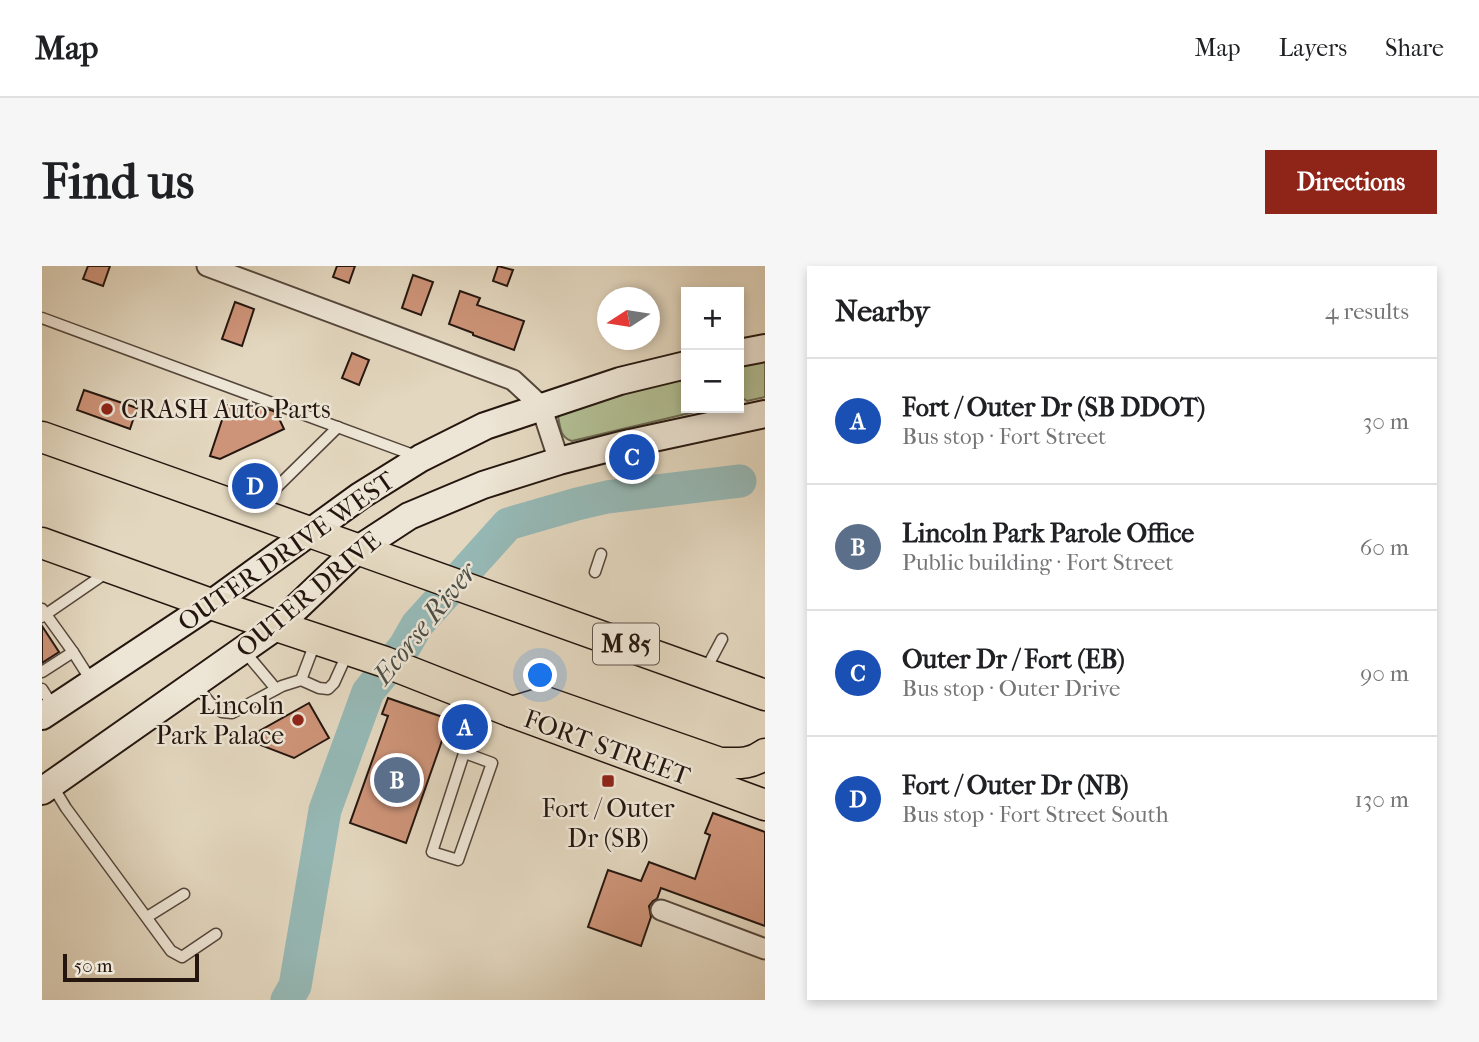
<!DOCTYPE html>
<meta charset="utf-8">
<style>
:root{--surface:#fff;--page:#f6f6f6;--text:#202124;--muted:#757577;--line:#e0e0e0;--accent:#8f2418}
body{margin:0;font-family:"IM FELL French Canon",serif;background:var(--page);color:var(--text)}
.controls{position:absolute;right:21px;top:21px;display:grid;overflow:hidden;border-radius:0px;box-shadow:0 4px 10px #0003}
.controls button{width:63px;height:63px;display:grid;place-items:center;padding:0;border:0;border-bottom:2px solid var(--line);background:var(--surface);color:var(--text);font:35px sans-serif}
.compass{position:absolute;left:555px;top:21px;width:63px;height:63px;border-radius:50%;background:var(--surface);box-shadow:0 4px 10px #0003;rotate:258deg}
.scale{position:absolute;left:21px;bottom:18px;width:136px;box-sizing:border-box;padding-left:7px;border:4px solid #24160f;border-top:0;font-size:19px;line-height:24px;white-space:nowrap;color:#24160f;-webkit-text-stroke:5px #ede5d5;paint-order:stroke}
.you{position:absolute;left:499px;top:410px;width:24px;height:24px;margin:-18px;border:5px solid #fff;border-radius:50%;background:#1a73e8;box-shadow:0 0 0 10px #1a73e833}
.badge{display:grid;place-items:center;width:46px;height:46px;border-radius:50%;background:var(--accent);color:#fff;font-size:23px;font-weight:700}
.pin{position:absolute;translate:-50% -50%;border:4px solid #fff;box-shadow:0 2px 7px #0006}
.list{margin:0;padding:0;list-style:none}
h2{display:flex;justify-content:space-between;align-items:center;height:91px;margin:0;padding:0 28px;font-size:30px}
h2 small{font-size:23px;font-weight:400;color:var(--muted)}
.list li{display:grid;grid-template-columns:46px 1fr auto;gap:21px;align-items:center;box-sizing:border-box;height:126px;padding:0 28px;border-top:2px solid var(--line)}
.list b{display:block;font-size:26px;white-space:nowrap}
.list p{margin:0;font-size:23px;white-space:nowrap;color:var(--muted)}
.list em{font-size:23px;font-style:normal;color:var(--muted)}
.map{position:relative;flex:none;width:723px;height:734px;overflow:hidden;border-radius:0px}
header{display:flex;align-items:center;gap:42px;box-sizing:border-box;height:98px;padding:0 35px;background:var(--surface);border-bottom:2px solid var(--line)}
header strong{font-size:33px}
nav{display:flex;gap:38px;margin-inline-start:auto;font-size:24px}
.intro{display:flex;align-items:center;justify-content:space-between;box-sizing:border-box;height:168px;padding:0 42px}
h1{margin:0;font-size:49px}
.button{padding:18px 32px;border-radius:0px;background:var(--accent);color:#fff;font-size:24px;font-weight:700}
main{display:flex;gap:42px;padding:0 42px}
aside{flex:1;background:var(--surface);border-radius:0px;box-shadow:0 4px 10px #0003}
.map>svg:first-child{display:block}
</style>
<header>
<strong>Map</strong>
<nav><a>Map</a><a>Layers</a><a>Share</a></nav>
</header>
<div class="intro"><h1>Find us</h1><a class="button">Directions</a></div>
<main>
<div class="map">
<svg width="723" height="734" viewBox="0 0 723 734">
<rect width="100%" height="100%" fill="#e3d7bf"/>
<filter id="stains"><feTurbulence type="fractalNoise" baseFrequency=".00286" numOctaves="4"/><feColorMatrix values="0 0 0 0 .2 0 0 0 0 .09 0 0 0 0 .02 0 0 0 .5 -.17"/></filter>
<radialGradient id="worn" r=".72"><stop offset=".6" stop-color="#630" stop-opacity="0"/><stop offset="1" stop-color="#630" stop-opacity=".3"/></radialGradient>
<g fill="#b2bf94" stroke="#6b6a52" stroke-width="2">
<polygon points="723,92 723,131 705,135 699,131 697,120 697,99"/>
<path d="M644,111V142H669L530,175C518,172 518,160 516,150L522,143Z"/>
</g>
<g fill="none" stroke-linecap="round" stroke-linejoin="round">
<polyline stroke="#96b9b6" stroke-width="33" points="245,734 253,720 283,544 326,426 363,380 375,359 466,258 535,238 565,231 698,215"/>
</g>
<g fill="#ce9479" stroke="#24160f" stroke-width="2">
<polygon points="46,0 68,0 61,20 41,13"/>
<polygon points="295,0 313,0 307,17 291,11"/>
<polygon points="456,0 471,4 465,20 451,15"/>
<polygon points="371,9 391,16 379,49 360,42"/>
<polygon points="418,25 438,32 435,39 482,55 472,84 431,69 431,67 407,58"/>
<polygon points="193,36 212,43 200,80 180,73"/>
<polygon points="310,87 327,94 317,119 300,112"/>
<polygon points="42,124 95,142 88,163 35,144"/>
<polygon points="185,139 202,144 213,139 220,141 222,145 226,143 234,146 242,163 178,193 168,190"/>
<polygon points="0,360 17,386 0,397"/>
<polygon points="346,432 412,455 407,471 402,469 364,577 308,557 346,450 340,448"/>
<polygon points="267,437 287,472 252,492 203,473"/>
<polygon points="671,547 723,566 723,660 619,622 615,633 611,635 607,640 609,651 599,680 546,661 566,604 599,615 607,596 653,613 668,569 663,567"/>
</g>
<g fill="none" stroke-linecap="round" stroke-linejoin="round">
<defs>
<g id="lane">
<polyline points="0,52 374,190"/>
<polyline points="222,246 235,221 296,161"/>
<polyline points="553,306 559,288"/>
<polyline points="0,343 31,386 0,406"/>
<polyline points="0,351 64,307"/>
<polyline points="273,377 259,414 277,422 286,423 292,417 306,386"/>
<polyline points="31,386 50,416"/>
<polyline points="203,386 234,423"/>
<polyline points="664,403 680,373"/>
<polyline points="154,419 168,437 180,446 190,447 240,420 259,414"/>
<polyline points="0,423 12,442"/>
<polyline points="423,487 450,497 416,594 390,586 438,438"/>
<polyline points="10,519 24,542 129,685 140,691 174,668"/>
<polyline points="105,651 142,628"/>
</g>
<g id="street">
<polyline points="165,0 471,114 499,140 517,195"/>
<polyline points="619,644 723,683"/>
</g>
<g id="secondary">
<polyline points="697,87 723,82"/>
<polyline points="0,450 169,338 318,230 379,192 443,160 578,115 644,99"/>
<polyline points="0,525 235,360 315,284 367,250 441,219 517,195 579,179 723,148"/>
</g>
<g id="primary">
<path d="M0,171C241,257 483,341 723,429"/>
<polyline points="0,277 169,338 343,396 470,446 723,539"/>
<path d="M470,446L503,436L678,497C696,497 708,499 723,488"/>
</g>
</defs>
<use href="#lane" stroke="#54463b" stroke-width="13"/>
<use href="#street" stroke="#54463b" stroke-width="23"/>
<use href="#secondary" stroke="#24160f" stroke-width="30"/>
<use href="#primary" stroke="#24160f" stroke-width="33"/>
<use href="#lane" stroke="#ede5d5" stroke-width="10"/>
<use href="#street" stroke="#ede5d5" stroke-width="19"/>
<use href="#secondary" stroke="#ede5d5" stroke-width="26"/>
<use href="#primary" stroke="#e3d7bf" stroke-width="30"/>
</g>
<g fill="#8f2418" stroke="#ede5d5" stroke-width="2.5">
<circle cx="65" cy="143" r="7"/>
<circle cx="256" cy="454" r="7"/>
<rect x="559" y="508" width="14" height="14" rx="3.5"/>
</g>
<g text-anchor="middle" stroke-width="5" stroke-linejoin="round" paint-order="stroke">
<rect fill="#ede5d5" stroke="#60544a" stroke-width="2" x="551" y="357.5" width="66" height="41" rx="5"/>
<g font-size="24" font-weight="bold" fill="#24160f">
<text x="584" y="386">M 85</text>
</g>
<g font-size="26" fill="#24160f" stroke="#ede5d5" text-anchor="start">
<text x="79" y="152">CRASH Auto Parts</text>
<text x="242" y="448" text-anchor="end">Lincoln<tspan x="242" dy="30">Park Palace</tspan></text>
<text x="566" y="551" text-anchor="middle">Fort / Outer<tspan x="566" dy="30">Dr (SB)</tspan></text>
</g>
<g font-size="26" fill="#24160f" stroke="#ede5d5">
<text transform="translate(244 285) rotate(-35)" y="9">OUTER DRIVE WEST</text>
<text transform="translate(266 328) rotate(-40)" y="9">OUTER DRIVE</text>
<text transform="translate(565 481) rotate(20)" y="9">FORT STREET</text>
</g>
<g font-size="28" font-style="italic" fill="#4c4f49" stroke="#ede5d5">
<text transform="translate(382 357) rotate(-51)" y="10">Ecorse River</text>
</g>
</g>
<rect width="100%" height="100%" filter="url(#stains)"/>
<rect width="100%" height="100%" fill="url(#worn)"/>
</svg>
<div class="controls">
<button>+</button>
<button>−</button>
</div>
<svg class="compass" viewBox="-18 -18 36 36"><path d="M0-13l5 13h-10z" fill="#e53935"/><path d="M0 13l5-13h-10z" fill="#757577"/></svg>
<div class="scale">50 m</div>
<div class="you"></div>
<div class="pin badge" style="left:423px;top:461px;background:#1a4fb4">A</div>
<div class="pin badge" style="left:355px;top:514px;background:#5c6f8a">B</div>
<div class="pin badge" style="left:590px;top:191px;background:#1a4fb4">C</div>
<div class="pin badge" style="left:213px;top:220px;background:#1a4fb4">D</div>
</div>
<aside>
<h2>Nearby<small>4 results</small></h2>
<ul class="list">
<li><span class="badge" style="background:#1a4fb4">A</span><div><b>Fort / Outer Dr (SB DDOT)</b><p>Bus stop · Fort Street</p></div><em>30 m</em></li>
<li><span class="badge" style="background:#5c6f8a">B</span><div><b>Lincoln Park Parole Office</b><p>Public building · Fort Street</p></div><em>60 m</em></li>
<li><span class="badge" style="background:#1a4fb4">C</span><div><b>Outer Dr / Fort (EB)</b><p>Bus stop · Outer Drive</p></div><em>90 m</em></li>
<li><span class="badge" style="background:#1a4fb4">D</span><div><b>Fort / Outer Dr (NB)</b><p>Bus stop · Fort Street South</p></div><em>130 m</em></li>
</ul>
</aside>
</main>
